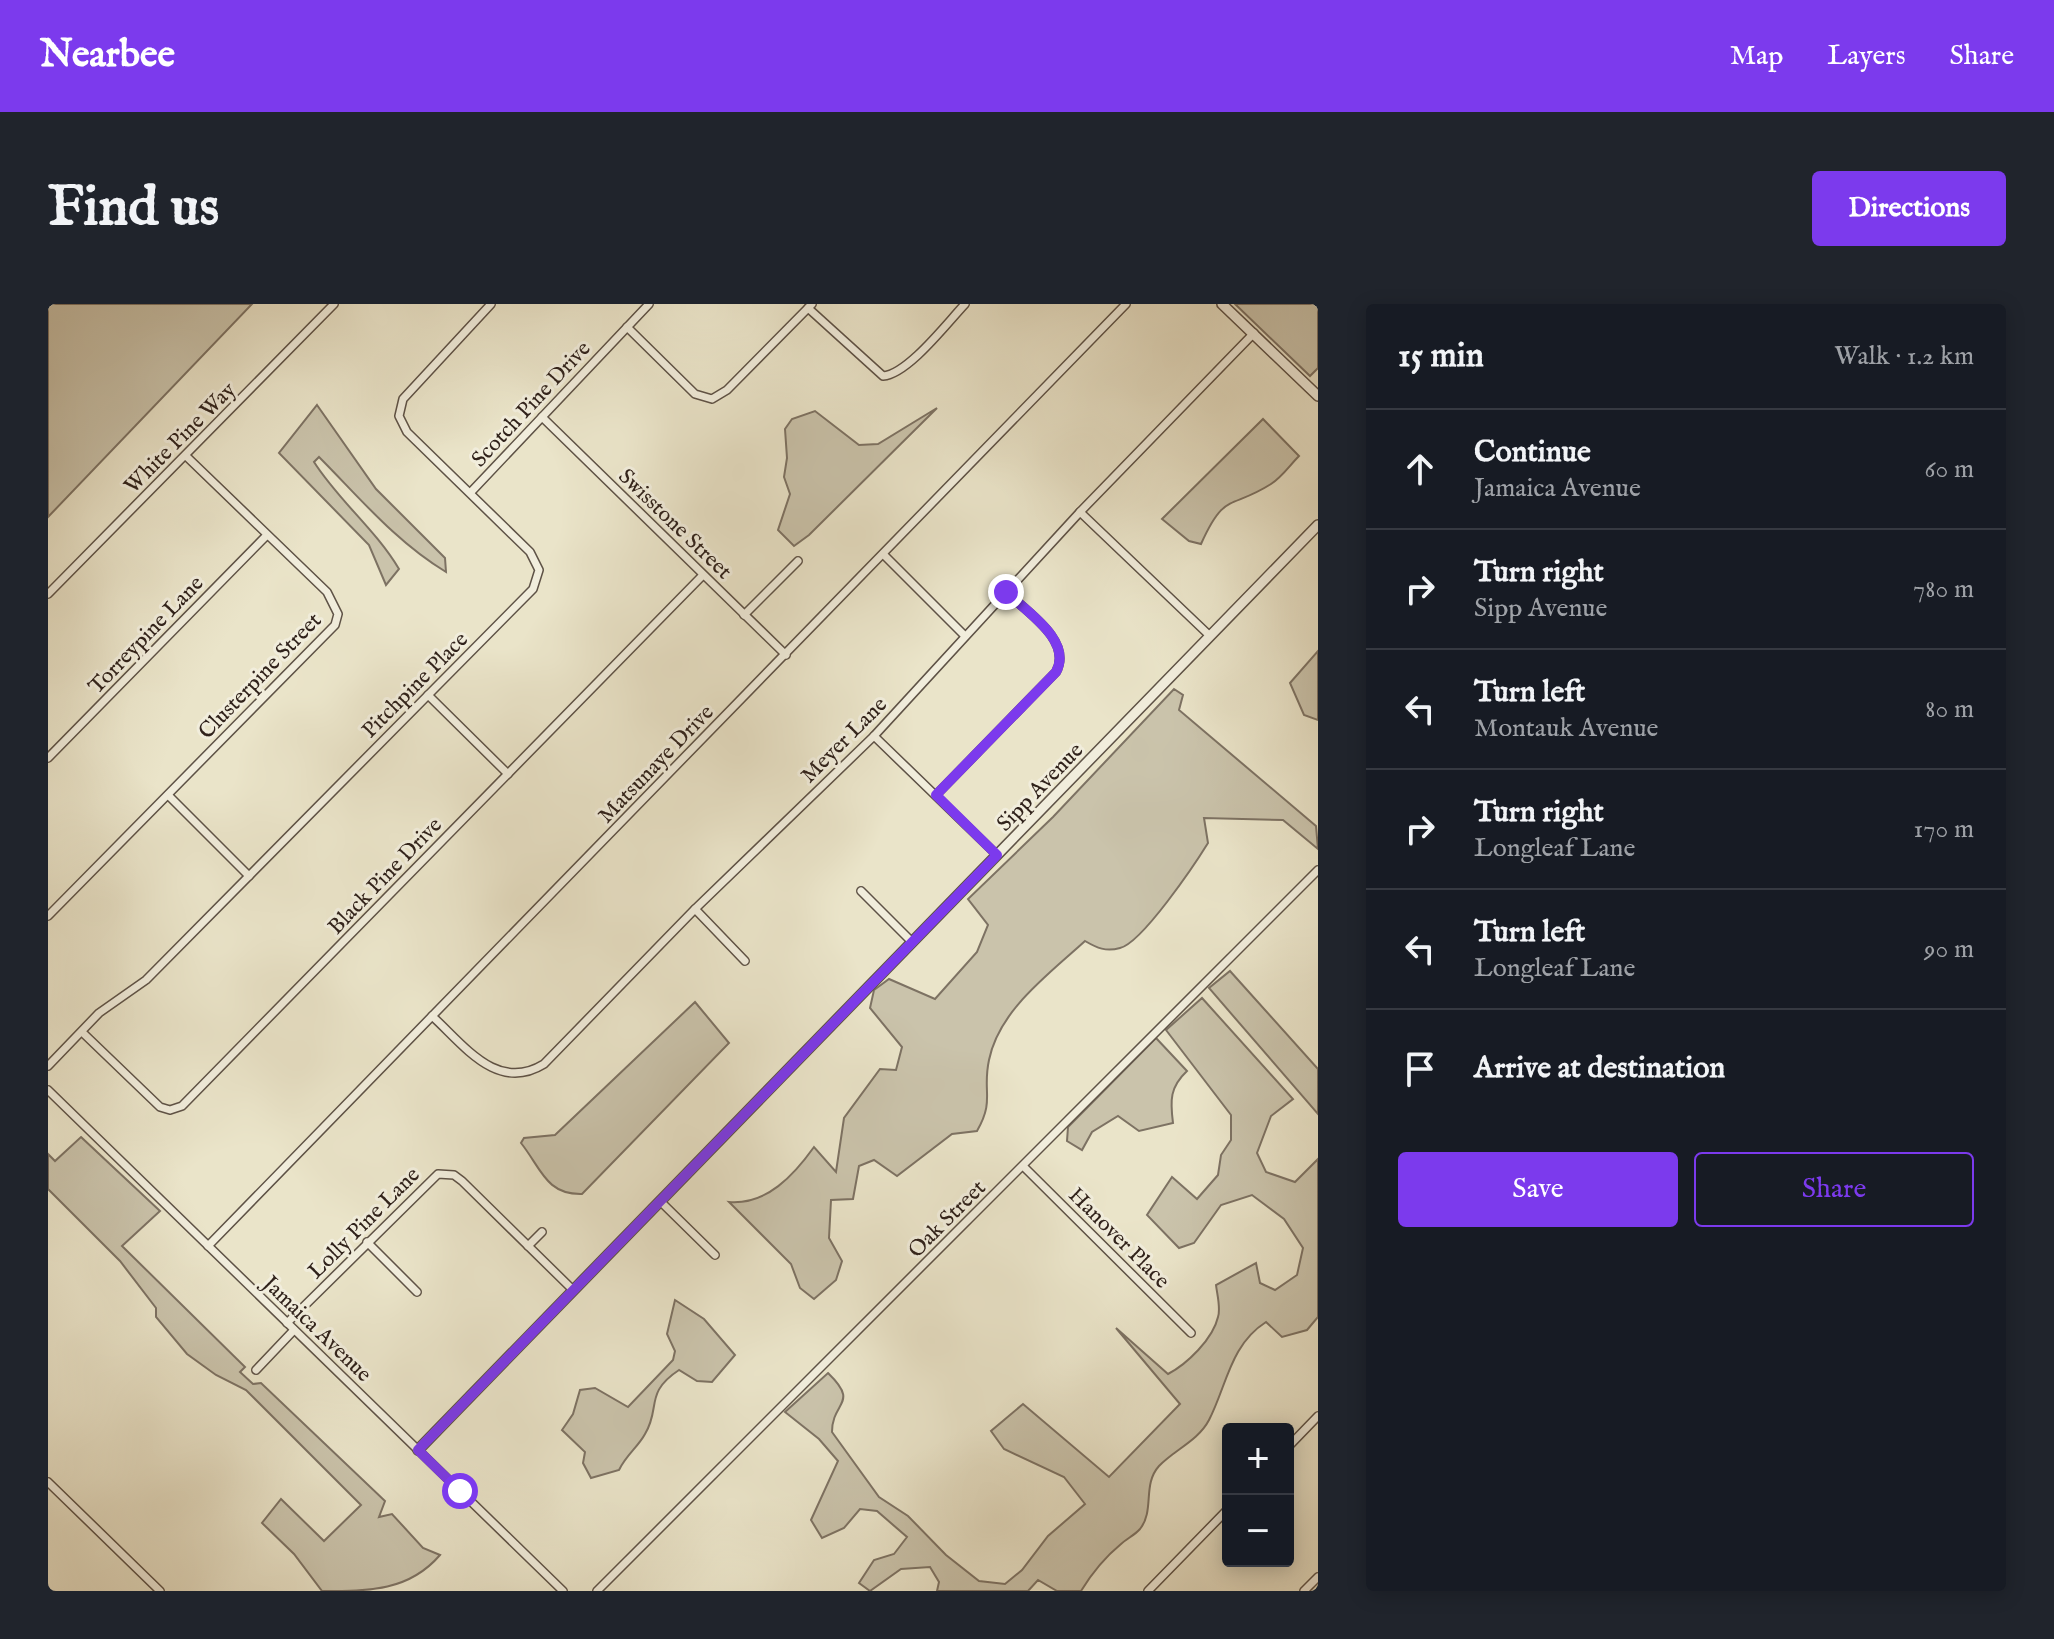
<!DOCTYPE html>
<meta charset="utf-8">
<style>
:root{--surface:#171b24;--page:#20242c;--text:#f1f3f6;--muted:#9ea1a6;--line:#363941;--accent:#7c3aed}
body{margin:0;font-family:"IM FELL English",serif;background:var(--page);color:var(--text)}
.controls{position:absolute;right:24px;bottom:24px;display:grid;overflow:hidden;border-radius:8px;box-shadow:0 4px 20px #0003}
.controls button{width:72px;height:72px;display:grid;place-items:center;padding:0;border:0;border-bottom:2px solid var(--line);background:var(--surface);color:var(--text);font:40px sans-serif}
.stop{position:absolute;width:24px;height:24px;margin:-18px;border:6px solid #7c3aed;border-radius:50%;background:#fff}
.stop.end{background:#7c3aed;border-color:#fff;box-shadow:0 2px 8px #0008}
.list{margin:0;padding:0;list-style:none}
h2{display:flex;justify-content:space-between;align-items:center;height:104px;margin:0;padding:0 32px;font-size:34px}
h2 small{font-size:26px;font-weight:400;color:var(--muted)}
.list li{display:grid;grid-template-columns:52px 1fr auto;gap:24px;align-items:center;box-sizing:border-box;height:120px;padding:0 32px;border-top:2px solid var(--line)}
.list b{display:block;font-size:30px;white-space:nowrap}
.list p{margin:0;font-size:26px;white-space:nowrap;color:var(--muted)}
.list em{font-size:26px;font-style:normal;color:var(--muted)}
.actions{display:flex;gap:16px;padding:24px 32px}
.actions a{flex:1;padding:18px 0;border:2px solid var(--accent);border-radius:8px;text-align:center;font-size:28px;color:var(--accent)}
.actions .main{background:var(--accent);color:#fff}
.icon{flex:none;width:44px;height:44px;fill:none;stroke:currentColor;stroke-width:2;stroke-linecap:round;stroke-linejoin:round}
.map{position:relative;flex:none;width:1270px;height:1287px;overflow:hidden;border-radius:8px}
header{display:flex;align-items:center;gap:48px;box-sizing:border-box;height:112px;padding:0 40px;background:var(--accent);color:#fff}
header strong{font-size:38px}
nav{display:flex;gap:44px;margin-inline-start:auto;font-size:28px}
.intro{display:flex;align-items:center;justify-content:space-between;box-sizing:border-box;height:192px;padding:0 48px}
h1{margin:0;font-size:56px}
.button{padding:20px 36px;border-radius:8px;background:var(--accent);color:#fff;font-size:28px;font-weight:700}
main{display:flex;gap:48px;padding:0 48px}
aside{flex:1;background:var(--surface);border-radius:8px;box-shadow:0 4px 20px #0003}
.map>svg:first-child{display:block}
</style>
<header>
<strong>Nearbee</strong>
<nav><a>Map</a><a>Layers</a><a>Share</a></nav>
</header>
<div class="intro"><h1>Find us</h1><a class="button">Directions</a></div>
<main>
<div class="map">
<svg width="1270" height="1287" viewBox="0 0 1270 1287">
<rect width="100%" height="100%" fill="#eae4c9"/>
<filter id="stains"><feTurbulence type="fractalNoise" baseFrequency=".0025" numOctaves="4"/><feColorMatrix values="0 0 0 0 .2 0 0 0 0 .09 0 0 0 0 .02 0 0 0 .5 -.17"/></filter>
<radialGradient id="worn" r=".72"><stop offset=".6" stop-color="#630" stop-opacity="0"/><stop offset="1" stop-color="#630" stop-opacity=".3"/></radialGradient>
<g fill="#cac3ab" stroke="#7d7263" stroke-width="2">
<polygon points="0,0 204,0 0,213"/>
<polygon points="1187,0 1270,0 1270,64 1262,72"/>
<path d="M269,101L328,185L397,254L398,268C348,238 311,193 271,153L266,158C291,197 327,225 351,265L338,281L321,241L231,149Z"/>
<polygon points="889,104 761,231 746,242 730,226 742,190 736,173 739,154 737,125 744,115 767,107 811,141 830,140"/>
<path d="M1215,115L1251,152C1242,161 1234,173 1223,180C1182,206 1177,187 1153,240L1141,237L1114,215Z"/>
<polygon points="1270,347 1270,416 1256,411 1242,379"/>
<path d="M1126,385L1135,391L1131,406L1268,522L1270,545L1235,516L1156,514L1160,539C1147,560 1094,639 1072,644C1058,648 1049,644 1037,637C1001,670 951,706 941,756C934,788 947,796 929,827L904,830L849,872L826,856L811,862L805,895L783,896L781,934L794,957L788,976L766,995L752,984L743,960L681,898C719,901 746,871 766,843L788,868L796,814L832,765L848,766L854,743L822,704L826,686L841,675L887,695L929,648L940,621L920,595L1005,513Z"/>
<polygon points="1182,667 1270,765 1270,810 1161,684"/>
<path d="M1154,694L1245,795L1223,812L1209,849L1218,868L1247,878L1270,855V1013L1259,1026L1234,1033L1218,1018C1182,1041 1179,1081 1161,1116C1150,1137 1126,1146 1111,1162C1094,1181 1107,1206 1092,1225C1087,1231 1078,1235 1073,1240C1056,1254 1044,1269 1033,1287H1009L990,1276L980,1287H889L891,1278L882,1263L853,1265L822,1287L811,1279L826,1256L846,1250L859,1233L829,1207L812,1205L796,1224L774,1234L763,1216L790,1157L771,1135L737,1108L780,1069C812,1100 784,1097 784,1128L831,1193L860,1212L898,1251L931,1277L957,1280L974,1266L1000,1232L1037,1200L1016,1173L956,1145L943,1127L975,1100L1061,1173L1132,1100L1068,1024L1120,1070C1139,1060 1165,1035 1170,1013C1173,1004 1169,990 1168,981L1208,959L1212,979L1227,986L1249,971L1255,944L1236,915L1204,891L1173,901L1146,939L1131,944L1099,911L1124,873L1149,895L1170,871L1173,851L1183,836V811L1118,726Z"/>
<path d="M647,698L681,739L534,890C498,891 493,864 473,839L476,834L507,831Z"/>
<path d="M1108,734L1139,767C1122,783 1122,796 1125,819L1091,827L1070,812L1044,828L1034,846L1019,837L1020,823Z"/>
<path d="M33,833L112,907L74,942L197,1063L192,1068L205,1080L213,1079L337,1197L331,1213L344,1210L375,1244L392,1251C361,1287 322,1287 274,1287L246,1250L214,1219L233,1195L276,1237L313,1201L198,1086L168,1071L139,1050L108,1013V1004L72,957L0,885V850L7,857Z"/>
<path d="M627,996L656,1015L687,1051L664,1078L649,1077L631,1066C596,1089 613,1104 597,1130C590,1143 578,1151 571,1166L543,1174L535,1159L537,1148L514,1126L525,1110L532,1086L547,1084L580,1103L625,1056L627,1047L619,1030Z"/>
</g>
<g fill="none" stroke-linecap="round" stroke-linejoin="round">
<defs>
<g id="minor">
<path d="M760,4L835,72C860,70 899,19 917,0"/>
<polyline points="579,23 647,90 664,95 679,86 764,0"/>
<polyline points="494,113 738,351"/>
<polyline points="423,188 601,0"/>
<polyline points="1032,208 1162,332"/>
<polyline points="835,250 917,332"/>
<polyline points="0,290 286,0"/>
<polyline points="696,311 750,257"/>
<polyline points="380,391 460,470"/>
<polyline points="826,432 949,551"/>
<polyline points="0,454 219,231"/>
<polyline points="120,491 201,572"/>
<path d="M888,491L1008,368C1025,337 979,308 958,288"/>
<polyline points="813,587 864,638"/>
<polyline points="647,605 697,657"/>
<polyline points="0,612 287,321 290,310 279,288 138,152"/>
<path d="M384,712C416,741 449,789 496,760L647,605L826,432L1032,208L1206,29"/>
<polyline points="34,728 112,803 122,806 134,802 655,271"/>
<polyline points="0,762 51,709 98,676 485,285 491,266 482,248 359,128 351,112 355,95 443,0"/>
<polyline points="0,786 515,1287"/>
<polyline points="975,862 1143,1029"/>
<polyline points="612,897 667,951"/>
<polyline points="319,938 369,988"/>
<polyline points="160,942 1078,0"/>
<polyline points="480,942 494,928"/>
<polyline points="239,1019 390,870 406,871 414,877 525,986"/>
<polyline points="208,1066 246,1026"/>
<polyline points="1240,1143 1270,1112"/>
<polyline points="0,1178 112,1287"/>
<polyline points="549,1287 1270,566"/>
<polyline points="1100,1287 1180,1205"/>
<polyline points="1256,1287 1270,1273"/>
</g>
<g id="tertiary">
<polyline points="1174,0 1270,92"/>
<polyline points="370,1146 1270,221"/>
</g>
</defs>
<use href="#minor" stroke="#5e5246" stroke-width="10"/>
<use href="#tertiary" stroke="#5e5246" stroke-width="12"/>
<use href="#minor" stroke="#f1eddc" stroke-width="7"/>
<use href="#tertiary" stroke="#f1eddc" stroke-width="9"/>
</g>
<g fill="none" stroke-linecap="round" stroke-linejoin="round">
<path stroke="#7c3aed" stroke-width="10" d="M412,1187L370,1146L949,551L888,491L1008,368C1025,337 979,308 958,288"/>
</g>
<g text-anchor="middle" stroke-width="6" stroke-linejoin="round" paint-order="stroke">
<g font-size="22" fill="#30221b" stroke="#f1eddc">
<text transform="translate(482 99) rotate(-47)" y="8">Scotch Pine Drive</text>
<text transform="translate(131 133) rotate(-45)" y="8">White Pine Way</text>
<text transform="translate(628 219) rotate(44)" y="8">Swisstone Street</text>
<text transform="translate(97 330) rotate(-46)" y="8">Torreypine Lane</text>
<text transform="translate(211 371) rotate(-46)" y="8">Clusterpine Street</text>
<text transform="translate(366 380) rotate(-45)" y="8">Pitchpine Place</text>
<text transform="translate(795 435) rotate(-45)" y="8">Meyer Lane</text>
<text transform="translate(607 459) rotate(-46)" y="8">Matsunaye Drive</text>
<text transform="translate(991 482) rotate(-46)" y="8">Sipp Avenue</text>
<text transform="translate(336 571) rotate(-46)" y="8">Black Pine Drive</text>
<text transform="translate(898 914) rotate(-45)" y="8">Oak Street</text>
<text transform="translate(315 918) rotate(-45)" y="8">Lolly Pine Lane</text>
<text transform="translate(1072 933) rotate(45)" y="8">Hanover Place</text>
<text transform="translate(270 1024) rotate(44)" y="8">Jamaica Avenue</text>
</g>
</g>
<rect width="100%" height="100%" filter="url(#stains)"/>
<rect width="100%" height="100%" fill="url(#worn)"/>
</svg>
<div class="controls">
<button>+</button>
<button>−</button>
</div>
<div class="stop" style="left:412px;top:1187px"></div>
<div class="stop end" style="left:958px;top:288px"></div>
</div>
<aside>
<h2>15 min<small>Walk · 1.2 km</small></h2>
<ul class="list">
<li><svg class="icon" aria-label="ahead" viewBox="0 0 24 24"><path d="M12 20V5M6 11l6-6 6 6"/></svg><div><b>Continue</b><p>Jamaica Avenue</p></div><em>60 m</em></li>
<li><svg class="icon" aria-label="right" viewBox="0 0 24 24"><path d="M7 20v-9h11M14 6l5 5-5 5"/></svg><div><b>Turn right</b><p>Sipp Avenue</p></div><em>780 m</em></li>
<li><svg class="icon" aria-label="left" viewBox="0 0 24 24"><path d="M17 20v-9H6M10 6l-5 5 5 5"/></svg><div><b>Turn left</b><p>Montauk Avenue</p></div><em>80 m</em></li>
<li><svg class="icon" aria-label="right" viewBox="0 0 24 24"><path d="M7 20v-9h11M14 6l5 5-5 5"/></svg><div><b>Turn right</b><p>Longleaf Lane</p></div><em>170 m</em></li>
<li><svg class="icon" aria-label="left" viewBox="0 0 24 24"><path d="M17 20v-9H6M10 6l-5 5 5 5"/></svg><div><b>Turn left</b><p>Longleaf Lane</p></div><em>90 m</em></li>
<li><svg class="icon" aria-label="arrive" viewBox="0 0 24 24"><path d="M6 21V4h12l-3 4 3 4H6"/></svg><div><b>Arrive at destination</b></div></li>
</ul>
<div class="actions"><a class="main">Save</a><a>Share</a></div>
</aside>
</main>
